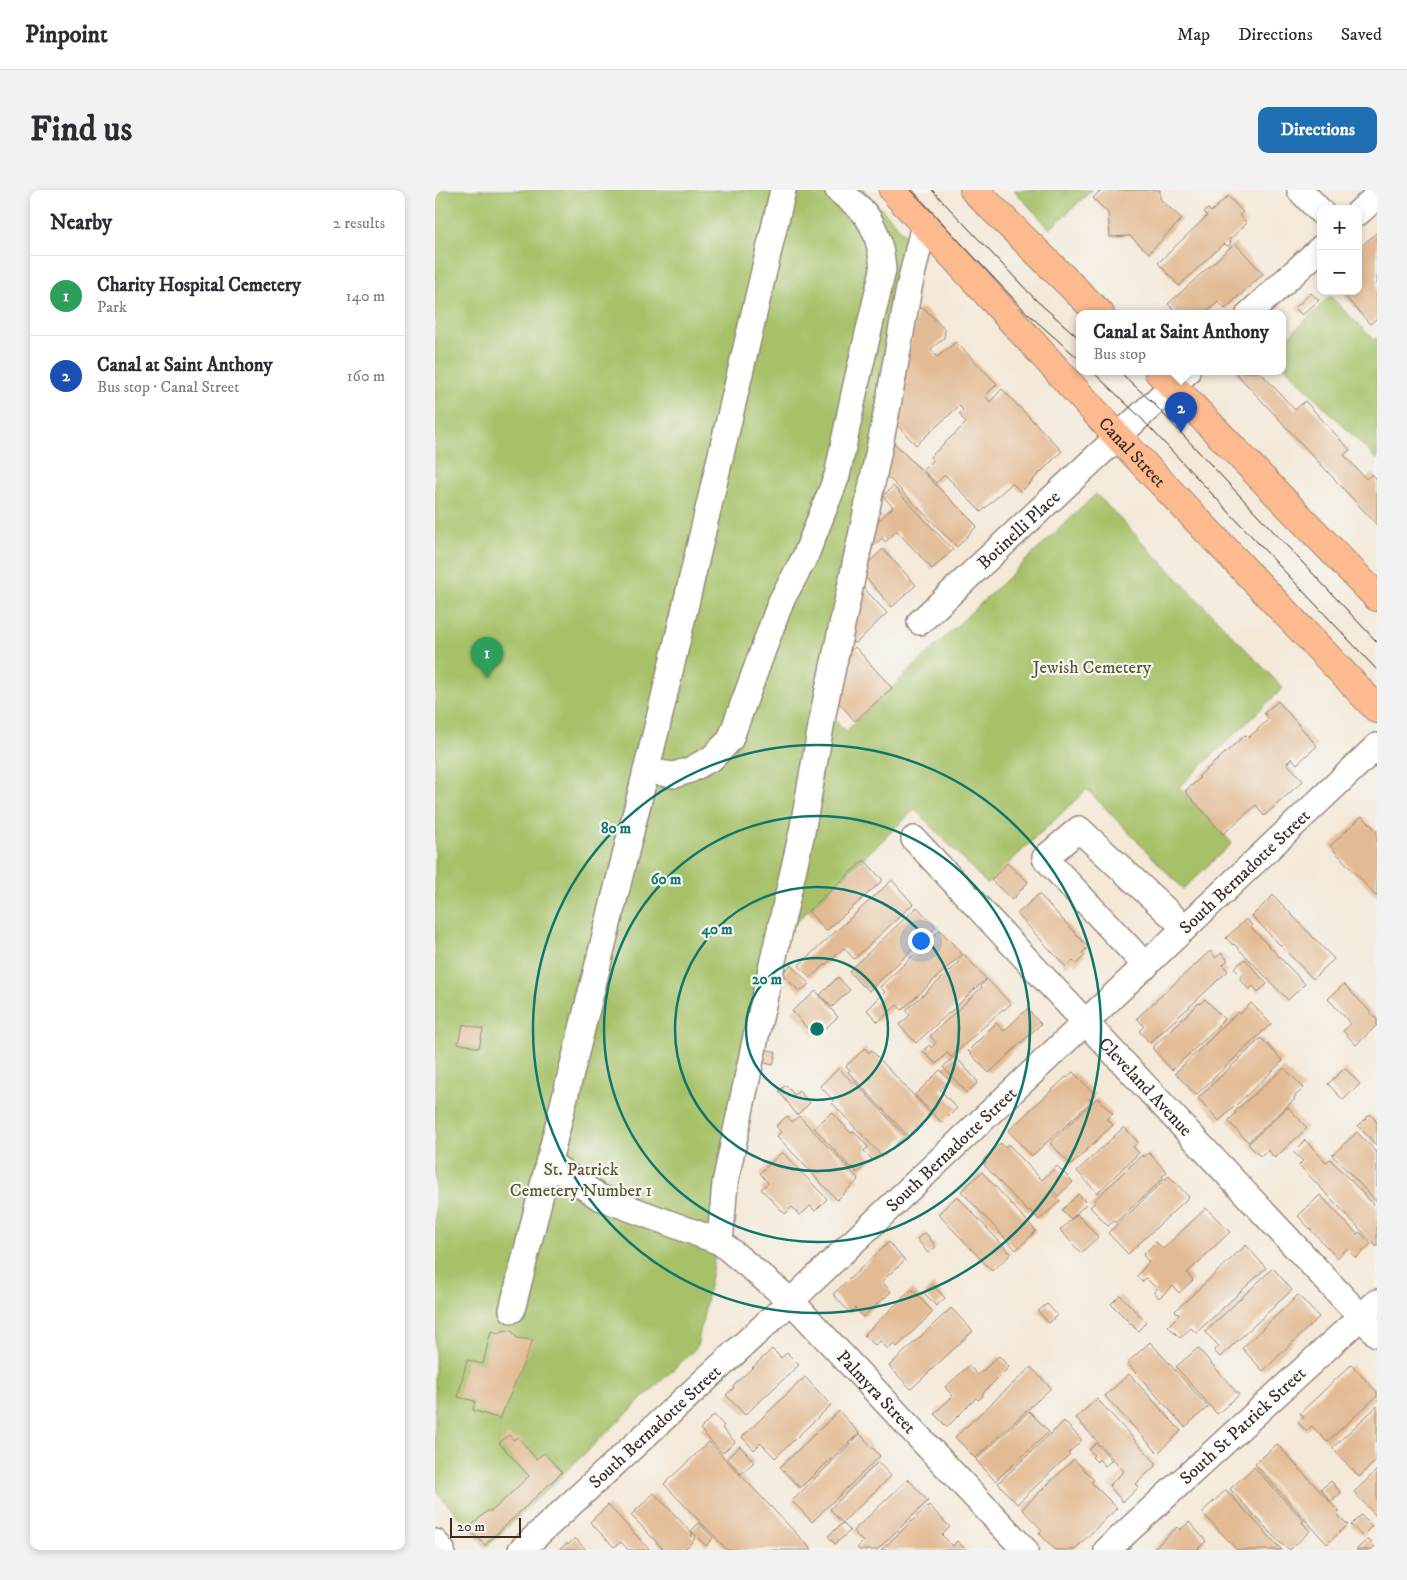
<!DOCTYPE html>
<meta charset="utf-8">
<style>
:root{--surface:#fff;--page:#f2f2f3;--text:#2b2b33;--muted:#7c7c81;--line:#e1e1e2;--accent:#1f6fb2}
body{margin:0;font-family:"IM FELL DW Pica",serif;background:var(--page);color:var(--text)}
.controls{position:absolute;right:15px;top:15px;display:grid;overflow:hidden;border-radius:10px;box-shadow:0 2px 8px #0003}
.controls button{width:45px;height:45px;display:grid;place-items:center;padding:0;border:0;border-bottom:1px solid var(--line);background:var(--surface);color:var(--text);font:25px sans-serif}
.scale{position:absolute;left:15px;bottom:12px;width:71px;box-sizing:border-box;padding-left:5px;border:2px solid #3b2a1e;border-top:0;font-size:14px;line-height:18px;white-space:nowrap;color:#3b2a1e;-webkit-text-stroke:4px #f6f6f2;paint-order:stroke}
.you{position:absolute;left:485px;top:750px;width:18px;height:18px;margin:-12px;border:4px solid #fff;border-radius:50%;background:#1a73e8;box-shadow:0 0 0 8px #1a73e833}
.badge{display:grid;place-items:center;width:32px;height:32px;border-radius:50%;background:var(--accent);color:#fff;font-size:16px;font-weight:700}
.pin{position:absolute;translate:-50% -41px;filter:drop-shadow(0 1px 2px #0008)}
.pin::after{content:'';position:absolute;top:26px;width:18px;height:15px;background:inherit;clip-path:polygon(0 0,100% 0,50% 100%)}
.popup{position:absolute;left:641px;top:120px;width:210px;height:65px;box-sizing:border-box;display:grid;place-content:center;border-radius:10px;background:var(--surface);filter:drop-shadow(0 1px 4px #0005);font-size:16px;white-space:nowrap;color:var(--muted)}
.popup b{font-size:19px;color:var(--text)}
.popup::after{content:'';position:absolute;left:50%;top:100%;margin-left:-10px;border:10px solid transparent;border-top-color:var(--surface)}
.list{margin:0;padding:0;list-style:none}
h2{display:flex;justify-content:space-between;align-items:center;height:65px;margin:0;padding:0 20px;font-size:21px}
h2 small{font-size:16px;font-weight:400;color:var(--muted)}
.list li{display:grid;grid-template-columns:32px 1fr auto;gap:15px;align-items:center;box-sizing:border-box;height:80px;padding:0 20px;border-top:1px solid var(--line)}
.list b{display:block;font-size:19px;white-space:nowrap}
.list p{margin:0;font-size:16px;white-space:nowrap;color:var(--muted)}
.list em{font-size:16px;font-style:normal;color:var(--muted)}
.map{position:relative;flex:none;width:942px;height:1360px;overflow:hidden;border-radius:10px}
header{display:flex;align-items:center;gap:30px;box-sizing:border-box;height:70px;padding:0 25px;background:var(--surface);border-bottom:1px solid var(--line)}
header strong{font-size:24px}
nav{display:flex;gap:28px;margin-inline-start:auto;font-size:18px}
.intro{display:flex;align-items:center;justify-content:space-between;box-sizing:border-box;height:120px;padding:0 30px}
h1{margin:0;font-size:35px}
.button{padding:12px 22px;border-radius:10px;background:var(--accent);color:#fff;font-size:18px;font-weight:700}
main{display:flex;gap:30px;padding:0 30px}
aside{flex:1;background:var(--surface);border-radius:10px;box-shadow:0 2px 8px #0003}
.map>svg:first-child{display:block}
</style>
<header>
<strong>Pinpoint</strong>
<nav><a>Map</a><a>Directions</a><a>Saved</a></nav>
</header>
<div class="intro"><h1>Find us</h1><a class="button">Directions</a></div>
<main>
<aside>
<h2>Nearby<small>2 results</small></h2>
<ul class="list">
<li><span class="badge" style="background:#2e9e5b">1</span><div><b>Charity Hospital Cemetery</b><p>Park</p></div><em>140 m</em></li>
<li><span class="badge" style="background:#1a4fb4">2</span><div><b>Canal at Saint Anthony</b><p>Bus stop · Canal Street</p></div><em>160 m</em></li>
</ul>
</aside>
<div class="map">
<svg width="942" height="1360" viewBox="0 0 942 1360">
<rect width="100%" height="100%" fill="#f6f6f2"/>
<filter id="ink" filterUnits="userSpaceOnUse"><feTurbulence type="fractalNoise" baseFrequency=".02" numOctaves="2"/><feDisplacementMap in="SourceGraphic" scale="10" xChannelSelector="R" yChannelSelector="G"/><feConvolveMatrix kernelMatrix="1 2 1 2 8 2 1 2 1" color-interpolation-filters="sRGB"/></filter>
<filter id="wash" filterUnits="userSpaceOnUse"><feTurbulence type="fractalNoise" baseFrequency=".0096" numOctaves="4" result="noise"/><feDisplacementMap in="SourceGraphic" scale="20" xChannelSelector="R" yChannelSelector="G"/><feGaussianBlur stdDeviation="1.12" result="paint"/><feColorMatrix in="noise" values="0 0 0 0 0 0 0 0 0 0 0 0 0 0 0 0 0 1.4 0 .05"/><feComposite in="paint" operator="in"/></filter>
<g filter="url(#wash)">
<rect width="100%" height="100%" fill="#f4e8d7"/>
<g fill="#a6c168" stroke="#707643">
<polygon points="0,0 429,0 479,54 262,1157 51,1357 0,1300"/>
<polygon points="579,0 657,0 615,39"/>
<polygon points="895,106 939,150 942,147 942,270 847,174 847,153"/>
<polygon points="661,304 848,498 744,597 797,653 748,699 652,599 552,694 480,619 354,739 396,526 411,541"/>
</g>
<g id="blocks">
<g fill="#e2bb94">
<polygon points="666,0 725,0 725,9 747,29 714,63 695,46 675,47 673,23 658,8"/>
<polygon points="793,6 808,22 804,25 812,33 794,50 796,52 794,56 788,54 744,96 723,73 772,26 769,22 773,19 776,22"/>
<polygon points="942,42 942,128 935,134 905,101 923,101 923,59"/>
<polygon points="800,53 828,84 790,119 783,112 769,124 743,124 733,114"/>
<polygon points="876,103 884,110 867,125 860,118"/>
<polygon points="483,118 490,119 510,140 509,148 496,159 502,167 521,152 562,194 550,206 555,212 567,199 627,261 586,302 577,293 546,322 510,285 501,293 488,280 498,271 495,267 531,233 524,224 528,220 524,216 481,255 459,232"/>
<polygon points="800,182 825,182 860,220 870,211 915,260 909,265 931,289 937,284 942,289 942,335"/>
<polygon points="454,248 542,336 522,357 447,281"/>
<polygon points="458,296 518,360 497,379 462,341 450,352 447,348 431,363 433,341 458,317 448,306"/>
<polygon points="448,359 481,395 457,417 425,381"/>
<polygon points="423,392 452,423 421,453 410,451"/>
<polygon points="420,457 457,498 420,531 402,511 412,463"/>
<polygon points="843,511 882,556 862,574 857,568 852,573 868,591 829,626 821,615 788,644 750,601 765,588 763,587 810,545 813,548 834,529 829,523"/>
<polygon points="927,626 942,641 942,707 895,656"/>
<polygon points="429,670 448,690 391,741 373,721"/>
<polygon points="572,673 593,692 577,710 556,690"/>
<polygon points="457,690 478,714 419,769 409,758 375,788 364,775"/>
<polygon points="604,704 653,757 647,763 650,766 641,774 638,771 631,777 582,724"/>
<polygon points="838,705 899,769 878,789 817,726"/>
<polygon points="482,717 501,737 434,801 428,795 427,796 414,781"/>
<polygon points="811,729 817,735 816,737 870,794 853,810 799,754 798,755 791,748"/>
<polygon points="505,740 527,764 467,820 462,815 443,832 432,820 450,802 445,797"/>
<polygon points="775,761 781,768 786,763 793,770 788,775 793,781 715,853 704,841 709,836 702,828"/>
<polygon points="529,764 551,789 481,853 464,835 475,825 471,820 524,773 522,771"/>
<polygon points="810,769 832,794 823,802 818,796 814,800 805,789 807,786 799,778"/>
<polygon points="356,775 374,794 365,802 347,784"/>
<polygon points="403,787 415,800 397,817 385,805"/>
<polygon points="552,789 576,814 569,820 568,819 516,867 512,863 501,874 488,861 494,855 496,858 501,853 495,846 547,797 546,796"/>
<polygon points="909,794 942,829 942,835 921,855 908,841 916,834 893,809"/>
<polygon points="381,801 403,827 380,847 357,821"/>
<polygon points="770,809 789,829 783,835 784,836 737,880 717,858 764,813 765,814"/>
<polygon points="816,813 836,834 761,905 740,883 803,822 805,824"/>
<polygon points="592,819 606,834 554,883 533,861 561,833 569,841"/>
<polygon points="28,834 48,839 44,858 23,853"/>
<polygon points="826,848 848,871 784,931 763,908"/>
<polygon points="327,858 341,862 338,875 323,871"/>
<polygon points="430,858 434,863 436,860 496,924 473,946 413,882 415,880 411,876"/>
<polygon points="520,866 543,892 532,903 508,877"/>
<polygon points="404,878 418,893 420,892 470,946 448,967 397,913 399,911 385,896"/>
<polygon points="849,878 869,898 859,907 860,909 813,952 793,931 801,923 799,922"/>
<polygon points="910,878 925,894 908,910 893,894"/>
<polygon points="505,880 514,890 505,900 522,918 507,933 480,905"/>
<polygon points="638,882 660,905 654,910 656,912 597,966 573,941 631,887 632,888"/>
<polygon points="351,895 359,905 364,901 375,913 362,925 344,901"/>
<polygon points="662,908 678,924 672,929 678,935 636,975 615,953"/>
<polygon points="853,917 872,938 840,968 833,960 825,966 813,954"/>
<polygon points="397,922 416,943 419,941 433,957 429,961 437,969 422,983 417,976 416,978 379,938"/>
<polygon points="935,924 942,932 942,956 923,936"/>
<polygon points="352,926 357,932 364,926 424,989 402,1010 342,946 346,942 341,936"/>
<polygon points="689,937 703,952 698,957 704,963 662,1003 642,981"/>
<polygon points="922,942 942,963 942,1012 897,965"/>
<polygon points="870,950 891,972 895,969 942,1018 942,1057 864,975 868,971 858,962"/>
<polygon points="566,953 570,958 573,954 607,990 622,976 638,992 623,1006 618,1000 616,1001 625,1011 604,1030 595,1020 593,1022 549,975 551,973 548,970"/>
<polygon points="347,962 392,1009 380,1021 375,1016 365,1026 357,1017 350,1024 326,999 333,993 325,983"/>
<polygon points="714,963 732,982 727,986 729,988 681,1032 679,1031 673,1036 655,1017 661,1012 659,1010 707,965 709,967"/>
<polygon points="547,982 601,1041 581,1060 526,1001"/>
<polygon points="734,986 754,1007 693,1064 673,1043"/>
<polygon points="643,1004 652,1013 636,1029 627,1020"/>
<polygon points="885,1005 922,1044 925,1042 936,1054 921,1068 912,1059 902,1068 863,1026"/>
<polygon points="522,1006 576,1064 557,1081 503,1024"/>
<polygon points="771,1018 795,1042 752,1083 758,1090 744,1103 738,1096 724,1108 719,1102 722,1099 711,1088 707,1092 702,1086 714,1072 708,1065 721,1052 728,1059"/>
<polygon points="642,1024 663,1047 646,1063 625,1040"/>
<polygon points="490,1042 501,1057 493,1063 482,1049"/>
<polygon points="454,1052 470,1070 447,1091 456,1102 428,1127 420,1118 415,1123 398,1104"/>
<polygon points="811,1055 831,1078 761,1143 756,1138 745,1148 733,1136 744,1125 740,1121"/>
<polygon points="838,1078 857,1100 785,1167 779,1161 784,1156 770,1142"/>
<polygon points="498,1095 510,1108 501,1116 489,1103"/>
<polygon points="477,1099 498,1122 462,1157 459,1153 453,1159 445,1151 440,1155 429,1145"/>
<polygon points="685,1105 711,1132 703,1141 676,1114"/>
<polygon points="863,1105 884,1127 828,1181 807,1158"/>
<polygon points="612,1114 622,1125 614,1133 603,1121"/>
<polygon points="516,1118 538,1141 476,1199 454,1176"/>
<polygon points="70,1140 78,1142 82,1148 98,1150 65,1229 38,1220 40,1211 23,1207 32,1170 48,1174 56,1141 64,1143"/>
<polygon points="715,1152 773,1217 750,1237 692,1173"/>
<polygon points="763,1158 804,1205 782,1224 741,1177"/>
<polygon points="337,1159 346,1168 352,1163 364,1175 310,1225 291,1205 299,1198 298,1196"/>
<polygon points="564,1166 574,1177 547,1204 548,1206 543,1210 541,1208 512,1237 499,1224 518,1206 510,1197 534,1176 543,1185"/>
<polygon points="916,1175 942,1202 942,1206 892,1252 877,1236 871,1241 863,1232 869,1227 865,1223"/>
<polygon points="596,1177 616,1198 540,1268 520,1247"/>
<polygon points="694,1184 746,1241 723,1263 670,1206"/>
<polygon points="370,1187 396,1215 340,1268 326,1253 319,1260 307,1247"/>
<polygon points="662,1209 722,1274 701,1294 704,1297 688,1312 674,1296 689,1281 641,1228"/>
<polygon points="942,1216 942,1270 924,1287 897,1258"/>
<polygon points="404,1221 424,1243 365,1298 345,1277"/>
<polygon points="594,1221 614,1242 560,1291 541,1270"/>
<polygon points="279,1225 289,1236 287,1238 300,1252 287,1263 265,1239"/>
<polygon points="629,1231 647,1250 633,1263 635,1264 582,1314 563,1293"/>
<polygon points="425,1244 445,1266 377,1332 357,1311"/>
<polygon points="74,1245 78,1250 83,1247 101,1269 109,1263 127,1282 50,1355 33,1339 52,1321 57,1321 94,1286 64,1253"/>
<polygon points="274,1252 377,1360 292,1360 229,1294"/>
<polygon points="661,1253 677,1270 670,1276 664,1269 662,1272 657,1267 659,1265 654,1260"/>
<polygon points="842,1254 904,1322 902,1324 913,1335 892,1354 820,1274"/>
<polygon points="305,1256 319,1272 306,1284 292,1268"/>
<polygon points="639,1269 659,1290 656,1292 682,1318 639,1360 620,1360 604,1343 607,1340 587,1319"/>
<polygon points="443,1272 456,1286 407,1333 395,1319"/>
<polygon points="819,1277 869,1331 867,1332 875,1341 855,1360 845,1353 795,1299"/>
<polygon points="942,1280 942,1327 919,1302"/>
<polygon points="473,1289 493,1311 442,1360 424,1360 422,1358 428,1352 418,1341"/>
<polygon points="896,1291 906,1303 896,1312 886,1299"/>
<polygon points="791,1300 847,1360 802,1360 767,1322"/>
<polygon points="219,1303 258,1344 256,1345 260,1349 249,1360 229,1360 196,1325"/>
<polygon points="173,1315 215,1360 193,1360 186,1352 179,1357 155,1332"/>
<polygon points="494,1315 515,1337 507,1345 518,1356 522,1351 531,1360 446,1360"/>
<polygon points="926,1325 937,1336 927,1346 916,1335"/>
<polygon points="754,1332 771,1351 763,1359 764,1360 717,1360 742,1337 745,1340"/>
<polygon points="264,1333 278,1348 271,1356 256,1341"/>
<polygon points="408,1333 415,1341 400,1354 393,1346"/>
<polygon points="140,1348 151,1360 124,1360 132,1353 133,1355"/>
<polygon points="933,1349 942,1360 921,1360"/>
</g>
</g>
</g>
<g filter="url(#ink)">
<use href="#blocks" fill-opacity="0" stroke="#98897a" stroke-width="1"/>
<g fill="none" stroke-linecap="round" stroke-linejoin="round">
<defs>
<g id="minor">
<polyline points="865,0 886,22"/>
<polyline points="923,23 942,6"/>
<polyline points="814,124 886,58"/>
<path id="s1" d="M485,432L752,182"/>
<path d="M211,581L239,585L255,580L277,568L295,550L346,411L370,367L402,286L420,199L448,80C447,62 442,39 430,24C423,15 412,8 403,0"/>
<path id="s2" d="M479,649L942,1144"/>
<polyline points="711,776 610,668 644,639 750,738"/>
<path id="s3" d="M113,972L164,1007L285,1052L356,1111L590,1360"/>
<polyline points="285,1052 290,993 323,837 367,642 390,514 430,328 453,215 474,98 489,34"/>
<polyline points="77,1120 222,537 348,0"/>
<polyline points="0,1352 7,1360"/>
<path id="s4" d="M86,1360L356,1111L942,556"/>
<path id="s5" d="M672,1360L942,1112"/>
</g>
<g id="major">
<path id="s6" d="M458,0L682,246L942,519"/>
<polyline points="539,0 665,124"/>
<polyline points="724,182 942,407"/>
</g>
</defs>
<use href="#minor" stroke="#98897a" stroke-width="28"/>
<use href="#major" stroke="#98897a" stroke-width="30"/>
<use href="#minor" stroke="#fff" stroke-width="25"/>
<use href="#major" stroke="#fcba8e" stroke-width="28"/>
<g stroke="#3b2a1e" stroke-width="1">
<polyline points="476,0 592,123 645,170"/>
<polyline points="497,0 602,111 645,149"/>
<polyline points="658,182 704,226 942,480"/>
<polyline points="685,182 718,213 942,452"/>
</g>
</g>
</g>
<g fill="none" stroke="#0f766e" stroke-width="2.5">
<circle cx="382" cy="839" r="71"/>
<circle cx="382" cy="839" r="142"/>
<circle cx="382" cy="839" r="213"/>
<circle cx="382" cy="839" r="284"/>
</g>
<g text-anchor="middle" stroke-width="4.5" stroke-linejoin="round" paint-order="stroke">
<g font-size="18" fill="#3b2a1e" stroke="#f6f6f2">
<text dy="6" stroke="none"><textPath href="#s6" startOffset="355">Canal Street</textPath></text>
<text dy="6" stroke="none"><textPath href="#s1" startOffset="135">Botinelli Place</textPath></text>
<text dy="6" stroke="none"><textPath href="#s4" startOffset="992">South Bernadotte Street</textPath></text>
<text dy="6" stroke="none"><textPath href="#s2" startOffset="339">Cleveland Avenue</textPath></text>
<text dy="6" stroke="none"><textPath href="#s4" startOffset="588">South Bernadotte Street</textPath></text>
<text dy="6" stroke="none"><textPath href="#s3" startOffset="408">Palmyra Street</textPath></text>
<text dy="6" stroke="none"><textPath href="#s4" startOffset="182">South Bernadotte Street</textPath></text>
<text dy="6" stroke="none"><textPath href="#s5" startOffset="184">South St Patrick Street</textPath></text>
</g>
<g font-size="18" fill="#5b5734" stroke="#f6f6f2">
<text x="657" y="483">Jewish Cemetery</text>
<text x="146" y="985">St. Patrick<tspan x="146" dy="21">Cemetery Number 1</tspan></text>
</g>
</g>
<circle cx="382" cy="839" r="8" fill="#0f766e" stroke="#f6f6f2" stroke-width="2.5"/>
<g font-size="15" text-anchor="middle" font-weight="bold" fill="#0f766e" stroke="#f6f6f2" stroke-width="4.5" stroke-linejoin="round" paint-order="stroke">
<text x="181" y="643">80 m</text>
<text x="231" y="694">60 m</text>
<text x="282" y="744">40 m</text>
<text x="332" y="794">20 m</text>
</g>
</svg>
<div class="controls">
<button>+</button>
<button>−</button>
</div>
<div class="scale">20 m</div>
<div class="you"></div>
<div class="pin badge" style="left:52px;top:488px;background:#2e9e5b">1</div>
<div class="pin badge" style="left:746px;top:243px;background:#1a4fb4">2</div>
<div class="popup"><b>Canal at Saint Anthony</b>Bus stop</div>
</div>
</main>
